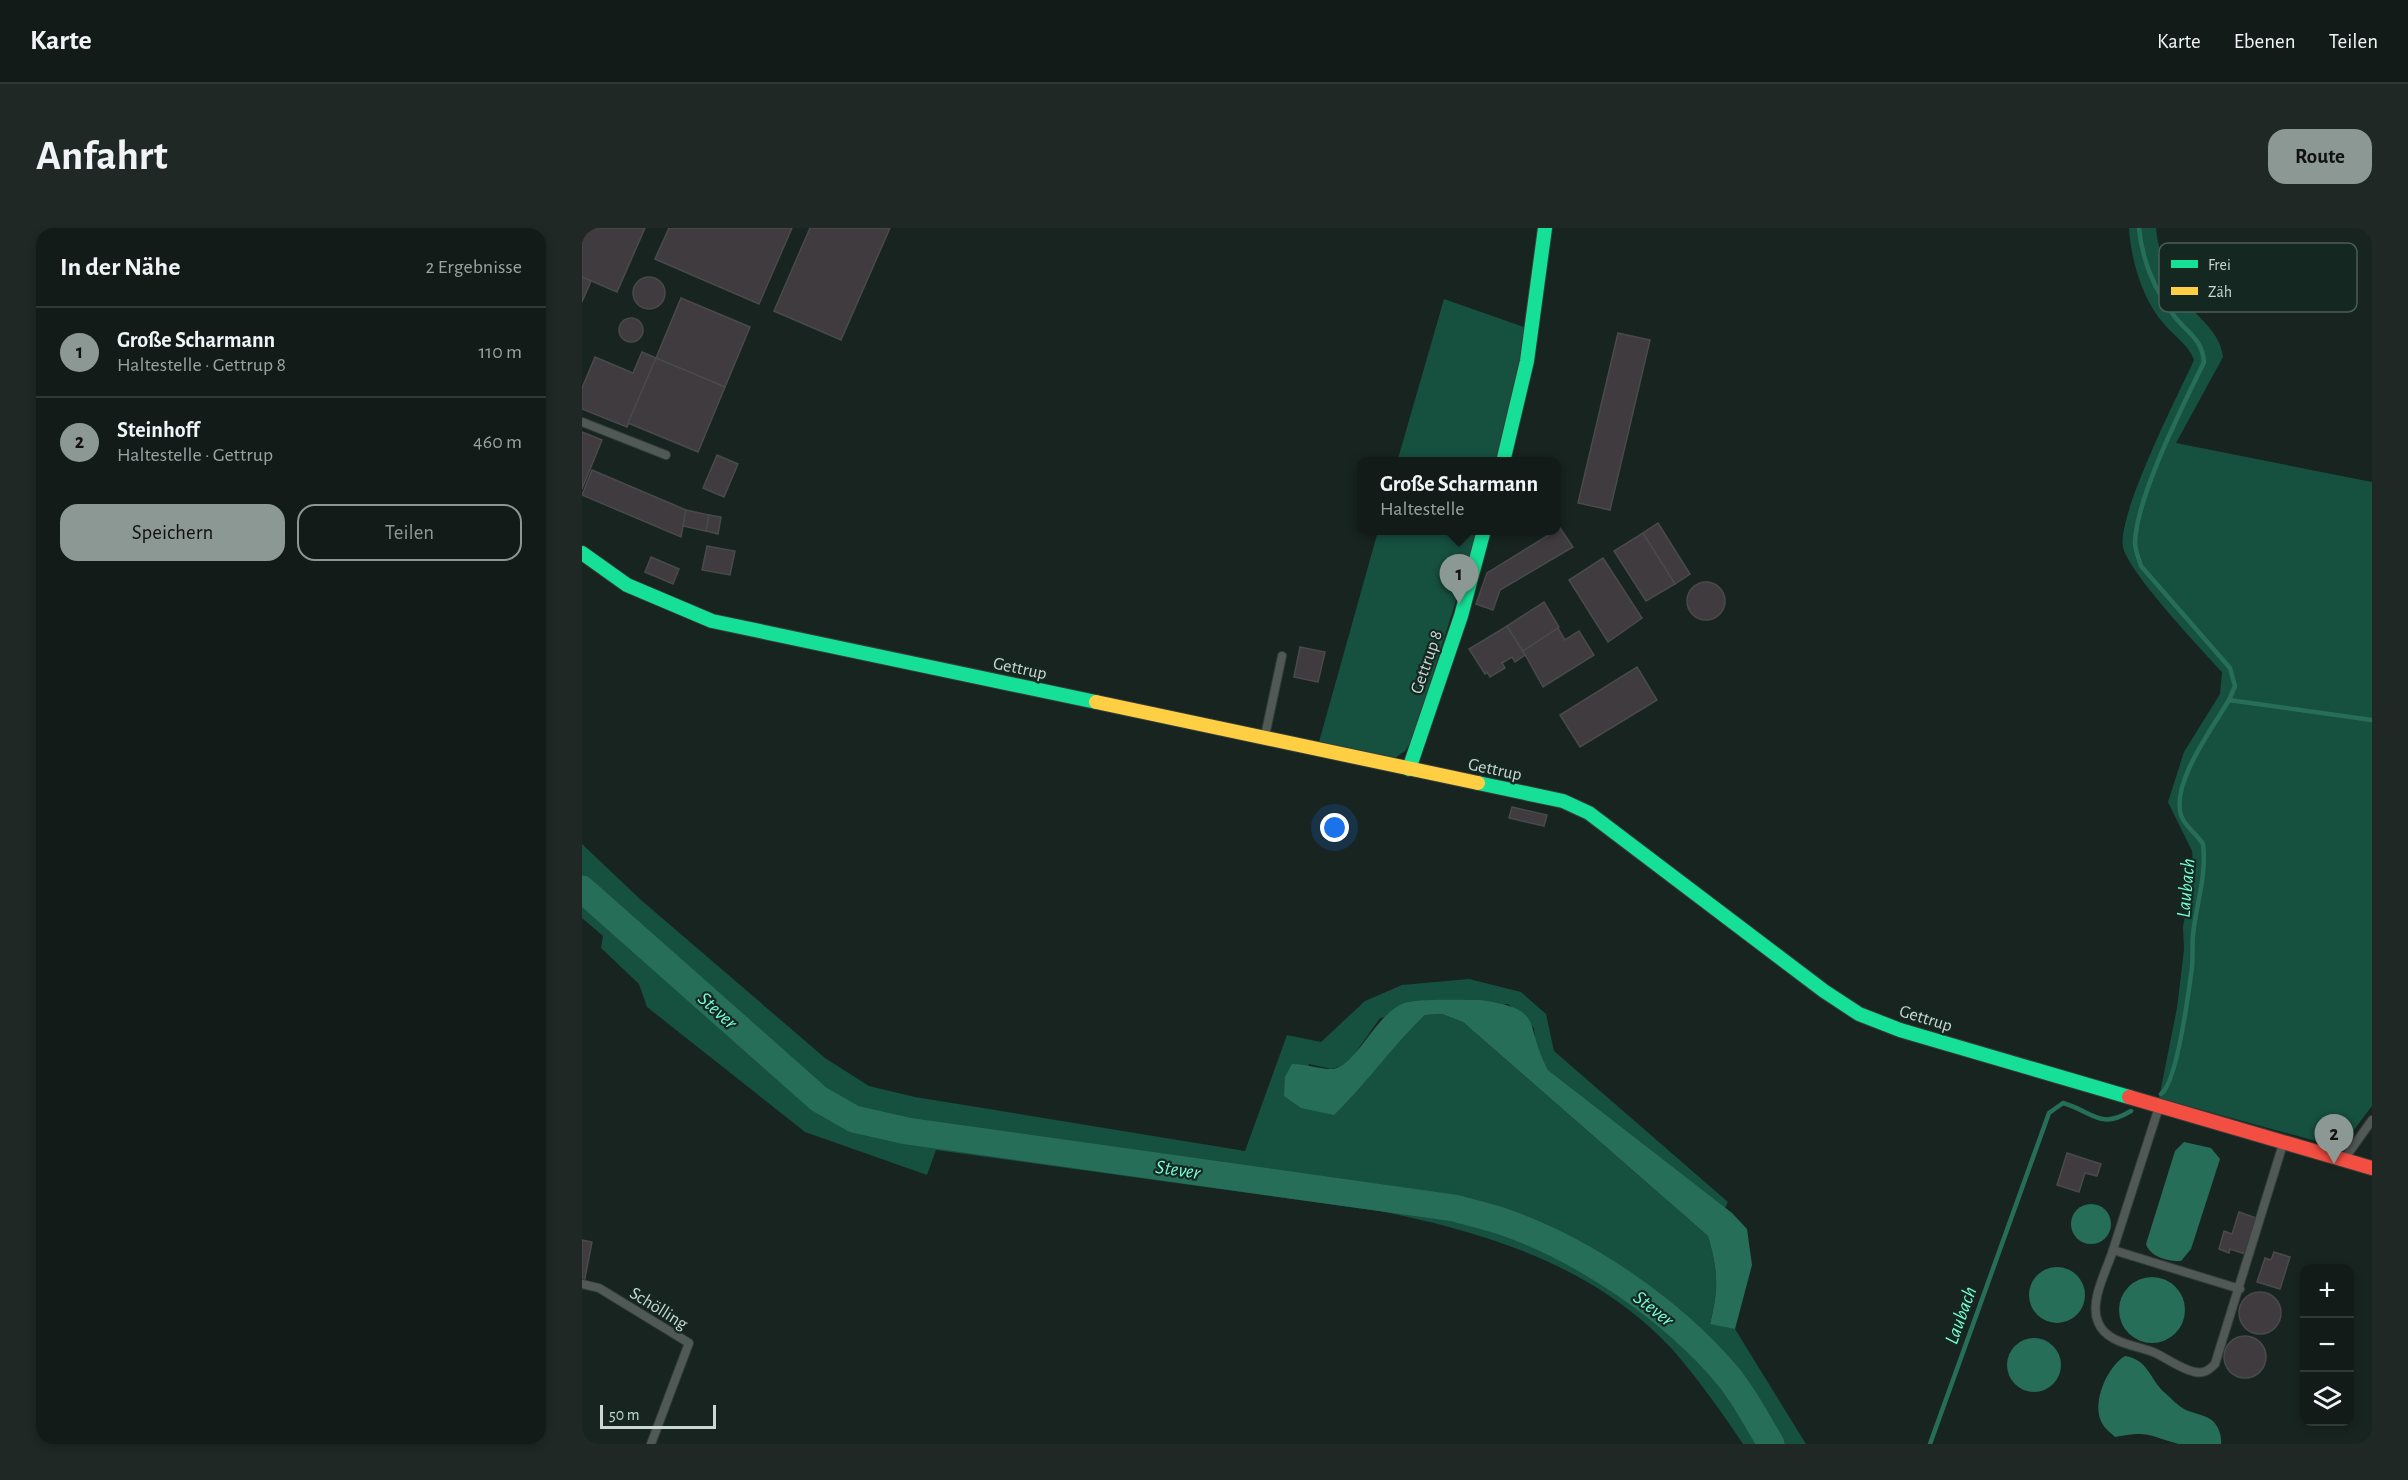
<!DOCTYPE html>
<html lang="de">
<meta charset="utf-8">
<style>
:root{--surface:#121b18;--page:#1f2825;--text:#f1f3f6;--muted:#9ca1a2;--line:#313937;--accent:#8c9894}
body{margin:0;font-family:"Alegreya Sans",sans-serif;background:var(--page);color:var(--text)}
.controls{position:absolute;right:18px;bottom:18px;display:grid;overflow:hidden;border-radius:12px;box-shadow:0 3px 9px #0003}
.controls button{width:54px;height:54px;display:grid;place-items:center;padding:0;border:0;border-bottom:2px solid var(--line);background:var(--surface);color:var(--text);font:30px sans-serif}
.scale{position:absolute;left:18px;bottom:15px;width:116px;box-sizing:border-box;padding-left:6px;border:3px solid #cbd7d2;border-top:0;font-size:16px;line-height:21px;white-space:nowrap;color:#cbd7d2;-webkit-text-stroke:4px #142821;paint-order:stroke}
.you{position:absolute;left:753px;top:600px;width:21px;height:21px;margin:-15px;border:4px solid #fff;border-radius:50%;background:#1a73e8;box-shadow:0 0 0 9px #1a73e833}
.badge{display:grid;place-items:center;width:39px;height:39px;border-radius:50%;background:var(--accent);color:#111;font-size:20px;font-weight:700}
.pin{position:absolute;translate:-50% -50px;filter:drop-shadow(0 2px 3px #0008)}
.pin::after{content:'';position:absolute;top:32px;width:21px;height:18px;background:inherit;clip-path:polygon(0 0,100% 0,50% 100%)}
.popup{position:absolute;left:775px;top:229px;width:204px;height:78px;box-sizing:border-box;display:grid;place-content:center;border-radius:12px;background:var(--surface);filter:drop-shadow(0 2px 4px #0005);font-size:20px;white-space:nowrap;color:var(--muted)}
.popup b{font-size:22px;color:var(--text)}
.popup::after{content:'';position:absolute;left:50%;top:100%;margin-left:-12px;border:12px solid transparent;border-top-color:var(--surface)}
.list{margin:0;padding:0;list-style:none}
h2{display:flex;justify-content:space-between;align-items:center;height:78px;margin:0;padding:0 24px;font-size:26px}
h2 small{font-size:20px;font-weight:400;color:var(--muted)}
.list li{display:grid;grid-template-columns:39px 1fr auto;gap:18px;align-items:center;box-sizing:border-box;height:90px;padding:0 24px;border-top:2px solid var(--line)}
.list b{display:block;font-size:22px;white-space:nowrap}
.list p{margin:0;font-size:20px;white-space:nowrap;color:var(--muted)}
.list em{font-size:20px;font-style:normal;color:var(--muted)}
.actions{display:flex;gap:12px;padding:18px 24px}
.actions a{flex:1;padding:14px 0;border:2px solid var(--accent);border-radius:18px;text-align:center;font-size:21px;color:var(--accent)}
.actions .main{background:var(--accent);color:#111}
.icon{flex:none;width:33px;height:33px;fill:none;stroke:currentColor;stroke-width:2;stroke-linecap:round;stroke-linejoin:round}
.map{position:relative;flex:none;width:1790px;height:1216px;overflow:hidden;border-radius:18px}
header{display:flex;align-items:center;gap:36px;box-sizing:border-box;height:84px;padding:0 30px;background:var(--surface);border-bottom:2px solid var(--line)}
header strong{font-size:28px}
nav{display:flex;gap:33px;margin-inline-start:auto;font-size:21px}
.intro{display:flex;align-items:center;justify-content:space-between;box-sizing:border-box;height:144px;padding:0 36px}
h1{margin:0;font-size:42px}
.button{padding:15px 27px;border-radius:18px;background:var(--accent);color:#111;font-size:21px;font-weight:700}
main{display:flex;gap:36px;padding:0 36px}
aside{flex:1;background:var(--surface);border-radius:18px;box-shadow:0 3px 9px #0003}
.map>svg:first-child{display:block}
</style>
<header>
<strong>Karte</strong>
<nav><a>Karte</a><a>Ebenen</a><a>Teilen</a></nav>
</header>
<div class="intro"><h1>Anfahrt</h1><a class="button">Route</a></div>
<main>
<aside>
<h2>In der Nähe<small>2 Ergebnisse</small></h2>
<ul class="list">
<li><span class="badge">1</span><div><b>Große Scharmann</b><p>Haltestelle · Gettrup 8</p></div><em>110 m</em></li>
<li><span class="badge">2</span><div><b>Steinhoff</b><p>Haltestelle · Gettrup</p></div><em>460 m</em></li>
</ul>
<div class="actions"><a class="main">Speichern</a><a>Teilen</a></div>
</aside>
<div class="map">
<svg width="1790" height="1216" viewBox="0 0 1790 1216">
<rect width="100%" height="100%" fill="#182420"/>
<g fill="#16503f">
<path d="M1547,0H1574C1576,26 1588,51 1603,72C1617,92 1638,103 1641,129L1594,215L1790,254V878L1765,911L1752,918L1577,870L1595,780L1602,722L1601,698L1612,647L1610,623L1586,574L1602,524L1638,466L1640,444C1619,421 1546,344 1541,319C1535,287 1596,167 1612,132C1607,117 1592,108 1582,96C1560,71 1549,32 1547,0Z"/>
<polygon points="862,71 945,100 915,233 815,234"/>
<polygon points="796,303 896,303 830,512 823,523 813,530 737,514"/>
<path d="M0,616L59,672L243,830L287,858L333,869L663,923L705,807L739,814L783,773L820,757L887,751L939,764L964,786L972,823L1146,974L1143,980L966,842L954,820L952,800L926,776L798,790L765,837L749,841L727,836L719,880L822,807L843,787L860,786L881,794L1126,1008C1136,1042 1137,1061 1128,1095L1153,1101L1224,1216H1161C1139,1183 1116,1151 1090,1121C1013,1038 904,1004 797,983L354,922L345,947L223,904L65,779L57,756L19,720L21,708L0,690Z"/>
</g>
<g fill="#276e58">
<path d="M898,772C965,782 940,793 966,842L1150,985L1165,1001L1170,1037L1153,1101L1128,1096C1137,1061 1136,1042 1126,1008L881,794L860,786L843,787C810,818 785,855 752,887L719,880L702,868L703,849L710,836C723,836 742,842 751,841C774,838 791,790 820,776C831,770 883,772 898,772Z"/>
<path d="M1602,914L1629,920L1638,931L1609,1021L1599,1033C1587,1034 1568,1029 1564,1016L1593,923Z"/>
<circle cx="1509" cy="996" r="20"/>
<circle cx="1475" cy="1067" r="28"/>
<circle cx="1570" cy="1082" r="33"/>
<circle cx="1452" cy="1137" r="27"/>
<path d="M1543,1128C1566,1131 1568,1152 1583,1165C1589,1170 1595,1177 1602,1181C1612,1186 1623,1186 1632,1194C1637,1200 1640,1209 1639,1216C1626,1216 1609,1216 1597,1216C1567,1208 1567,1202 1533,1209C1529,1205 1522,1200 1520,1195C1509,1175 1525,1139 1543,1128Z"/>
</g>
<g fill="none" stroke-linecap="round" stroke-linejoin="round">
<g stroke="#276e58" stroke-width="4.5">
<path d="M1557,0C1560,32 1571,59 1590,85C1603,104 1620,109 1622,134C1601,178 1554,269 1553,315C1553,322 1557,331 1559,338L1648,440L1653,458L1647,472"/>
<path d="M1579,866C1595,855 1607,762 1610,739C1611,728 1610,718 1611,707C1614,676 1625,648 1621,616C1615,606 1602,598 1599,587C1589,555 1631,499 1647,472L1790,492"/>
<path d="M1348,1216L1467,885L1481,875C1512,884 1517,902 1549,883"/>
</g>
<path stroke="#276e58" stroke-width="27" d="M0,661L237,871L272,891L325,903L872,980C890,985 908,989 925,995C1004,1023 1091,1083 1145,1147C1162,1167 1175,1193 1189,1216"/>
</g>
<g fill="#403b3f" stroke="#494a4a" stroke-width="1.5">
<polygon points="0,0 63,0 35,64 0,49"/>
<polygon points="87,0 210,0 177,76 73,31"/>
<polygon points="228,0 308,0 259,112 192,83"/>
<polygon points="0,49 9,53 0,74"/>
<circle cx="67" cy="65" r="16"/>
<polygon points="99,70 168,99 143,159 74,130"/>
<circle cx="49" cy="102" r="12"/>
<polygon points="1036,105 1068,112 1028,282 996,275"/>
<polygon points="60,124 74,130 45,199 0,181 0,160 13,129 51,145"/>
<polygon points="74,130 143,159 116,224 46,195"/>
<polygon points="0,204 20,212 0,261"/>
<polygon points="135,227 156,236 142,269 121,260"/>
<polygon points="10,242 104,282 99,309 0,267"/>
<polygon points="104,282 127,287 124,303 101,298"/>
<polygon points="127,287 139,289 136,306 124,303"/>
<polygon points="1076,295 1108,346 1093,356 1061,305"/>
<polygon points="978,300 991,319 918,362 911,382 894,376 905,345"/>
<polygon points="1061,305 1093,356 1064,373 1032,323"/>
<polygon points="125,318 153,323 148,347 120,342"/>
<polygon points="69,329 97,341 91,356 63,344"/>
<polygon points="1021,330 1060,390 1026,414 987,352"/>
<circle cx="1124" cy="373" r="19"/>
<polygon points="962,374 977,399 941,423 925,398"/>
<polygon points="925,398 943,427 933,434 930,429 920,435 923,440 908,449 905,444 903,446 887,421"/>
<polygon points="976,400 983,412 997,403 1012,427 961,459 941,423"/>
<polygon points="718,419 743,424 736,454 712,449"/>
<polygon points="1055,439 1075,472 998,519 978,487"/>
<polygon points="930,579 965,587 962,598 927,590"/>
<polygon points="1485,925 1519,936 1515,948 1503,945 1497,964 1475,957"/>
<polygon points="1657,984 1674,990 1663,1026 1648,1021 1647,1025 1637,1021 1642,1003 1650,1006"/>
<polygon points="0,1012 10,1014 2,1055 0,1054"/>
<polygon points="1692,1024 1708,1029 1698,1061 1675,1054 1683,1030 1689,1032"/>
<circle cx="1678" cy="1085" r="21"/>
<circle cx="1663" cy="1129" r="21"/>
</g>
<g fill="none" stroke-linecap="round" stroke-linejoin="round">
<defs>
<g id="lane">
<polyline points="0,194 84,227"/>
<polyline points="683,508 700,428"/>
<polyline points="1763,930 1790,892"/>
<polyline points="1531,1022 1577,879"/>
<polyline points="0,1056 17,1060 107,1115 69,1216"/>
<path d="M1658,1061L1531,1022C1525,1042 1507,1073 1516,1094C1524,1115 1553,1117 1571,1124C1585,1130 1598,1141 1613,1144C1622,1146 1627,1142 1633,1136L1701,916"/>
</g>
<g id="fast">
<polyline points="921,234 945,133 963,0"/>
<polyline points="0,325 45,357 130,393 514,474"/>
<polyline points="827,541 879,388 902,302"/>
<polyline points="896,555 981,573 1007,585 1242,763 1277,786 1318,802 1547,869"/>
</g>
<polyline id="slow" points="514,474 896,555"/>
<polyline id="jam" points="1547,869 1790,940"/>
</defs>
<use href="#lane" stroke="#343d3a" stroke-width="10"/>
<use href="#fast" stroke="#343d3a" stroke-width="16"/>
<use href="#slow" stroke="#343d3a" stroke-width="16"/>
<use href="#jam" stroke="#343d3a" stroke-width="16"/>
<use href="#lane" stroke="#515956" stroke-width="8"/>
<use href="#fast" stroke="#16e098" stroke-width="14"/>
<use href="#slow" stroke="#ffcf43" stroke-width="14"/>
<use href="#jam" stroke="#f24e42" stroke-width="14"/>
</g>
<g text-anchor="middle" stroke-width="4.5" stroke-linejoin="round" paint-order="stroke">
<g font-size="18" fill="#cbd7d2" stroke="#142821">
<text transform="translate(844 434) rotate(-71)" y="6">Gettrup 8</text>
<text transform="translate(438 440) rotate(12)" y="6">Gettrup</text>
<text transform="translate(913 541) rotate(12)" y="6">Gettrup</text>
<text transform="translate(1344 790) rotate(17)" y="6">Gettrup</text>
<text transform="translate(77 1080) rotate(32)" y="6">Schölling</text>
</g>
<g font-size="20" font-style="italic" fill="#78ffd4" stroke="#142821">
<text transform="translate(1603 660) rotate(-85)" y="7">Laubach</text>
<text transform="translate(136 782) rotate(42)" y="7">Stever</text>
<text transform="translate(596 941) rotate(8)" y="7">Stever</text>
<text transform="translate(1072 1080) rotate(38)" y="7">Stever</text>
<text transform="translate(1378 1087) rotate(-70)" y="7">Laubach</text>
</g>
</g>
<rect x="1577" y="15" width="198" height="69" rx="9" fill="#142821" stroke="#4b5d56" stroke-width="1.5"/>
<rect x="1589" y="32" width="27" height="8" fill="#16e098"/>
<rect x="1589" y="59" width="27" height="8" fill="#ffcf43"/>
<g font-size="16" fill="#cbd7d2">
<text x="1626" y="42">Frei</text>
<text x="1626" y="69">Zäh</text>
</g>
</svg>
<div class="controls">
<button>+</button>
<button>−</button>
<button><svg class="icon" aria-label="layers" viewBox="0 0 24 24"><path d="M12 4l9 5-9 5-9-5zM3 14l9 5 9-5"/></svg></button>
</div>
<div class="scale">50 m</div>
<div class="you"></div>
<div class="pin badge" style="left:877px;top:376px">1</div>
<div class="popup"><b>Große Scharmann</b>Haltestelle</div>
<div class="pin badge" style="left:1752px;top:936px">2</div>
</div>
</main>
